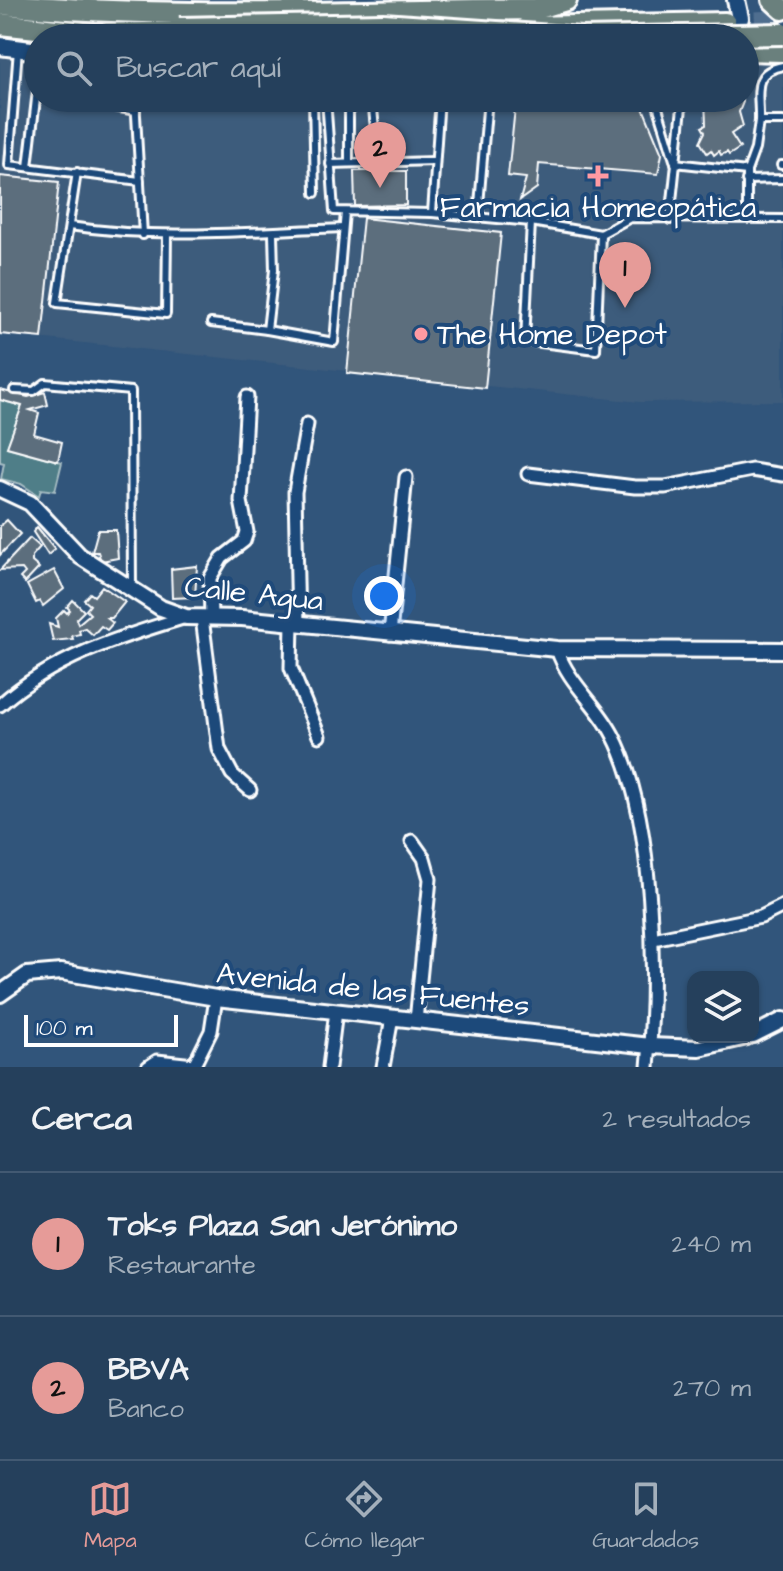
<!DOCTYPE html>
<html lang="es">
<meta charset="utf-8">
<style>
:root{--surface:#25405c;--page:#314b65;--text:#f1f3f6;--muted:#a3afbb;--line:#425972;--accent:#e69b98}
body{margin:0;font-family:"Architects Daughter",sans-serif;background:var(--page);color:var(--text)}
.controls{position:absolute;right:24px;bottom:24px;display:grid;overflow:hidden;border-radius:16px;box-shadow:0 2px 6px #0004}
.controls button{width:72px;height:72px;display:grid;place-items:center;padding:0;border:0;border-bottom:2px solid var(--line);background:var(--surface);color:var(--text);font:40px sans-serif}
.scale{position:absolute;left:24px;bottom:20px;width:154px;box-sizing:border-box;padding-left:8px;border:4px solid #fff;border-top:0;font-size:22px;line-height:28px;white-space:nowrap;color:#fff;-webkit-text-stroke:6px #1f4a7a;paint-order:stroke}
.you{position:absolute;left:384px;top:596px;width:28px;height:28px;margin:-20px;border:6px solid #fff;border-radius:50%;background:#1a73e8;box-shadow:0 0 0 12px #1a73e833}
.badge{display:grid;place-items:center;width:52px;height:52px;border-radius:50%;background:var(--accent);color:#111;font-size:26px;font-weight:700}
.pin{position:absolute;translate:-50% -66px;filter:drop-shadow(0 2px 4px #0008)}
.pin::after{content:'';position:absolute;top:42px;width:28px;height:24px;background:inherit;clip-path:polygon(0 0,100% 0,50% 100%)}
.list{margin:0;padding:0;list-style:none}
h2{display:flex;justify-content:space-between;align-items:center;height:104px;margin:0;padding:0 32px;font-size:34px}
h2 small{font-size:26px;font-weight:400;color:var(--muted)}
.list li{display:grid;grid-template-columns:52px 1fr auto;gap:24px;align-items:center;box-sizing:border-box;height:144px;padding:0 32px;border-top:2px solid var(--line)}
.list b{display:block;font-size:30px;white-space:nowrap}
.list p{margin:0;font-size:26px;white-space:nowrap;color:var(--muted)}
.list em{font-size:26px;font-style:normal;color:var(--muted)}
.icon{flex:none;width:44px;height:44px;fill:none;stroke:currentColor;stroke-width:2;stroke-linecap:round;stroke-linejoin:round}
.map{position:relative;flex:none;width:783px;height:1067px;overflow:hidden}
.search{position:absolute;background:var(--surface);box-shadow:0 2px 6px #0004;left:24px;right:24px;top:24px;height:88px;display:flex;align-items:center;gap:20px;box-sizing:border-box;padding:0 28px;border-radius:44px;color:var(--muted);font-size:30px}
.sheet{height:392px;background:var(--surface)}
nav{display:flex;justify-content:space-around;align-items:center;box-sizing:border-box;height:112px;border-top:2px solid var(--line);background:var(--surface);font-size:22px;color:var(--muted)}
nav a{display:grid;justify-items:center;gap:4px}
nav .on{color:var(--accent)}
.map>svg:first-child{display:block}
</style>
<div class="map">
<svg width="783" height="1067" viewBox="0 0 783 1067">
<rect width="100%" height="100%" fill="#31557b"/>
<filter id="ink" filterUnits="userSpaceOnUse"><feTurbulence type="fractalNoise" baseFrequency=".0125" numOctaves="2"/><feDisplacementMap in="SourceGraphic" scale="16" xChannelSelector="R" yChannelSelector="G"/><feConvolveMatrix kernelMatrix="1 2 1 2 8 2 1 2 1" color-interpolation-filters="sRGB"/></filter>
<g filter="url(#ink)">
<polygon fill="#3e5c7c" points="0,53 38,56 38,98 745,98 745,55 783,57 783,401 640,402 0,334"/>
<polygon fill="#507e88" stroke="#a8bec4" stroke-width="2" points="0,400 22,406 7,447 62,462 55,491 41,489 39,496 21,484 1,479 4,463 0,462"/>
<g fill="#5c6e7d" stroke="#fff" stroke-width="2">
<polygon points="516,98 639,98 662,154 658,174 539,164 537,188 520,200 526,178 508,176"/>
<polygon points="705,98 741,98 743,102 739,112 743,126 731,134 740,148 729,155 727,152 721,155 719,151 714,155 711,150 707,153 700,142 705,132 702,127 706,125"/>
<polygon points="354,171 406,171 406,205 355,206"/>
<polygon points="0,176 59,182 42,338 0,334"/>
<polygon points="363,218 501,233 485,388 347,373"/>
<polygon points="0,390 28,397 45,392 48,405 30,410 39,413 34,434 62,442 58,461 7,447 22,406 0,400"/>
<polygon points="7,520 20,534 0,555 0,526"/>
<polygon points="37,527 55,549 48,555 33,532"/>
<polygon points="98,530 116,530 118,558 101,561 98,552 92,552"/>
<polygon points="30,538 40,547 32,556 32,562 39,568 25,583 20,578 25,573 22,569 0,570"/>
<polygon points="197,566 195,597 172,598 171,569"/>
<polygon points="54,570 64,589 43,606 40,601 36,603 27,585"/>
<polygon points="102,586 125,602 112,618 107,618 113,623 107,630 101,626 93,635 85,628 79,630 80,634 72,636 73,639 53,641 49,624 58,627 56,618 64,610 67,613 70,610 67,607 73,600 84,611 76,619 78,624 90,614 86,610 90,605 84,600 90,593 94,596"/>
</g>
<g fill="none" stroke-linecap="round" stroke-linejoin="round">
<polyline stroke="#506e8f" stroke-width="20" stroke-dasharray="20 10" stroke-linecap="butt" points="725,23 783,20"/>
<defs>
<g id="service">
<polyline points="18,49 9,165 140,181"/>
<polyline points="135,98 143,235"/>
<polyline points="313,98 315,193"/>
<polyline points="326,98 334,211 432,213 531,222 601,234 630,218 783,219"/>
<polyline points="349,98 349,162"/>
<polyline points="372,98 378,161"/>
<polyline points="655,98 674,160"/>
<polyline points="109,106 136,111"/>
<path d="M759,121C760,94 750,72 783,66"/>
<polyline points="675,163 747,171"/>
<polyline points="330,164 435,161"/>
<polyline points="781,165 783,165"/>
<polyline points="28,167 38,82"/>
<polyline points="77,172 57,303 166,314 167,235"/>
<polyline points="746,180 783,179"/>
<polyline points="432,213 440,98"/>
<polyline points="478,217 488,98"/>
<polyline points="747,218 747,171 755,149 759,121 783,121"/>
<polyline points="670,220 683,98"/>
<polyline points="531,222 525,341 596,350 601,234"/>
<path d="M69,226C161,240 251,231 343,228"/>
<polyline points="273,234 274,270 267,330 334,342 345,212"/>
<polyline points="211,323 267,330"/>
<polyline points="14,390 34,391 45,383 131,391 132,587"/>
</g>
<g id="minor">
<polyline points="528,474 635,487 665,487 752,470 783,475"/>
<polyline points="202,618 219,749 232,774 250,790"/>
<polyline points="211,618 210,578 222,558 244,541 247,532 241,501 247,397"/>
<polyline points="292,623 291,668 319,736"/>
<polyline points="298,624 295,492 307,424"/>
<polyline points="390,634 406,477"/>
<path d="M557,649C568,683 597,704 613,735C655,816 657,977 648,1067"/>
<path d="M0,705C53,657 120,637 186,617"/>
<polyline points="412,841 424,858 430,879 416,1021"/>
<polyline points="653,939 761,917 783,906"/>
<polyline points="148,1067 157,1061 194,1065"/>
<polyline points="193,1067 211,1031 216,998"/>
<polyline points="329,1067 336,1011"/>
<polyline points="383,1067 392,1018"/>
</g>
<g id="tertiary">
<polyline points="0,489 30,503 80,556 161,608 186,617 242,618 557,649 783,650"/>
<polyline points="0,994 27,975 61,972 216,998 650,1046 699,1048 747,1037"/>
<polyline points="753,1035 783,1020"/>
</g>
<g id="secondary">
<polyline points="733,38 740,18 736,0"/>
<polyline points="0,46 38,51"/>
</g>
<g id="primary">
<polyline points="772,0 783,10"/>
<polyline points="745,51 783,52"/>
</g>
<g id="motorway">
<path d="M0,4C178,20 357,11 536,9L566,0"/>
<polyline points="0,24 93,34 196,32"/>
<polyline points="527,27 725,23"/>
</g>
</defs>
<use href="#service" stroke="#fff" stroke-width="12"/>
<use href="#minor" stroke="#fff" stroke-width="17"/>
<use href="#tertiary" stroke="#fff" stroke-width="20"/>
<use href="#secondary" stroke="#fff" stroke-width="22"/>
<use href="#primary" stroke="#fff" stroke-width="24"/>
<use href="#motorway" stroke="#fff" stroke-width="26"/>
<use href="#service" stroke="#1f4a7a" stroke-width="6"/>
<use href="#minor" stroke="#1f4a7a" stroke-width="11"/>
<use href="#tertiary" stroke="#1f4a7a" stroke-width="14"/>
<use href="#secondary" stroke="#1f4a7a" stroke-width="16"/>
<use href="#primary" stroke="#6a807d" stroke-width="18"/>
<use href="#motorway" stroke="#6a807d" stroke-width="20"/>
<defs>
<polyline id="motorway-bridge" points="179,28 383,24 582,38 783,34"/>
</defs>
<use href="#motorway-bridge" stroke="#fff" stroke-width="26" stroke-linecap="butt"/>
<use href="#motorway-bridge" stroke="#6a807d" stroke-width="20"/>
</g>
</g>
<g fill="#ff9aa2" stroke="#1f4a7a" stroke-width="3">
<path d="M594 164h8v8h8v8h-8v8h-8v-8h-8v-8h8z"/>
<circle cx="421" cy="334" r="8"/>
</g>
<g text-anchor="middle" stroke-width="8" stroke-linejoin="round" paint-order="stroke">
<g font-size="30" fill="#fff" stroke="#1f4a7a">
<text x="598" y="217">Farmacia Homeopática</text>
<text x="437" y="344" text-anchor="start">The Home Depot</text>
</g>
<g font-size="30" fill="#fff" stroke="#1f4a7a">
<text transform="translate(254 593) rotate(6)" y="10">Calle Agua</text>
<text transform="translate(373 989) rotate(6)" y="10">Avenida de las Fuentes</text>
</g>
</g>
</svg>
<div class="controls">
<button><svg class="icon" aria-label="layers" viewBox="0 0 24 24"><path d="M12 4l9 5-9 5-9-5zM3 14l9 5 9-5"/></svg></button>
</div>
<div class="scale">100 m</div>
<div class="you"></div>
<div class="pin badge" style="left:625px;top:308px">1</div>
<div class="pin badge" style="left:380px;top:188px">2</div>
<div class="search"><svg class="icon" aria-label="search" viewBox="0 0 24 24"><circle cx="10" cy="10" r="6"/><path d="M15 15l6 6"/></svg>Buscar aquí</div>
</div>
<section class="sheet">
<h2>Cerca<small>2 resultados</small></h2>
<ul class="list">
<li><span class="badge">1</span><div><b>Toks Plaza San Jerónimo</b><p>Restaurante</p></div><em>240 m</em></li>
<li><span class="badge">2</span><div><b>BBVA</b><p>Banco</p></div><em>270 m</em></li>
</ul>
</section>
<nav>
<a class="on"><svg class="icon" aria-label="map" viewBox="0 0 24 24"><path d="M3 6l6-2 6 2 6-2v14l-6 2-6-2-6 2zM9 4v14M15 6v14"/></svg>Mapa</a>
<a><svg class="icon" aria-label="directions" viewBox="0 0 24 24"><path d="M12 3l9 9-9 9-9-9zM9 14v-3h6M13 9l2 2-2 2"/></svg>Cómo llegar</a>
<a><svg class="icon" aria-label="saved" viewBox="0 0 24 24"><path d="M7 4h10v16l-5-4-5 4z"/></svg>Guardados</a>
</nav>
